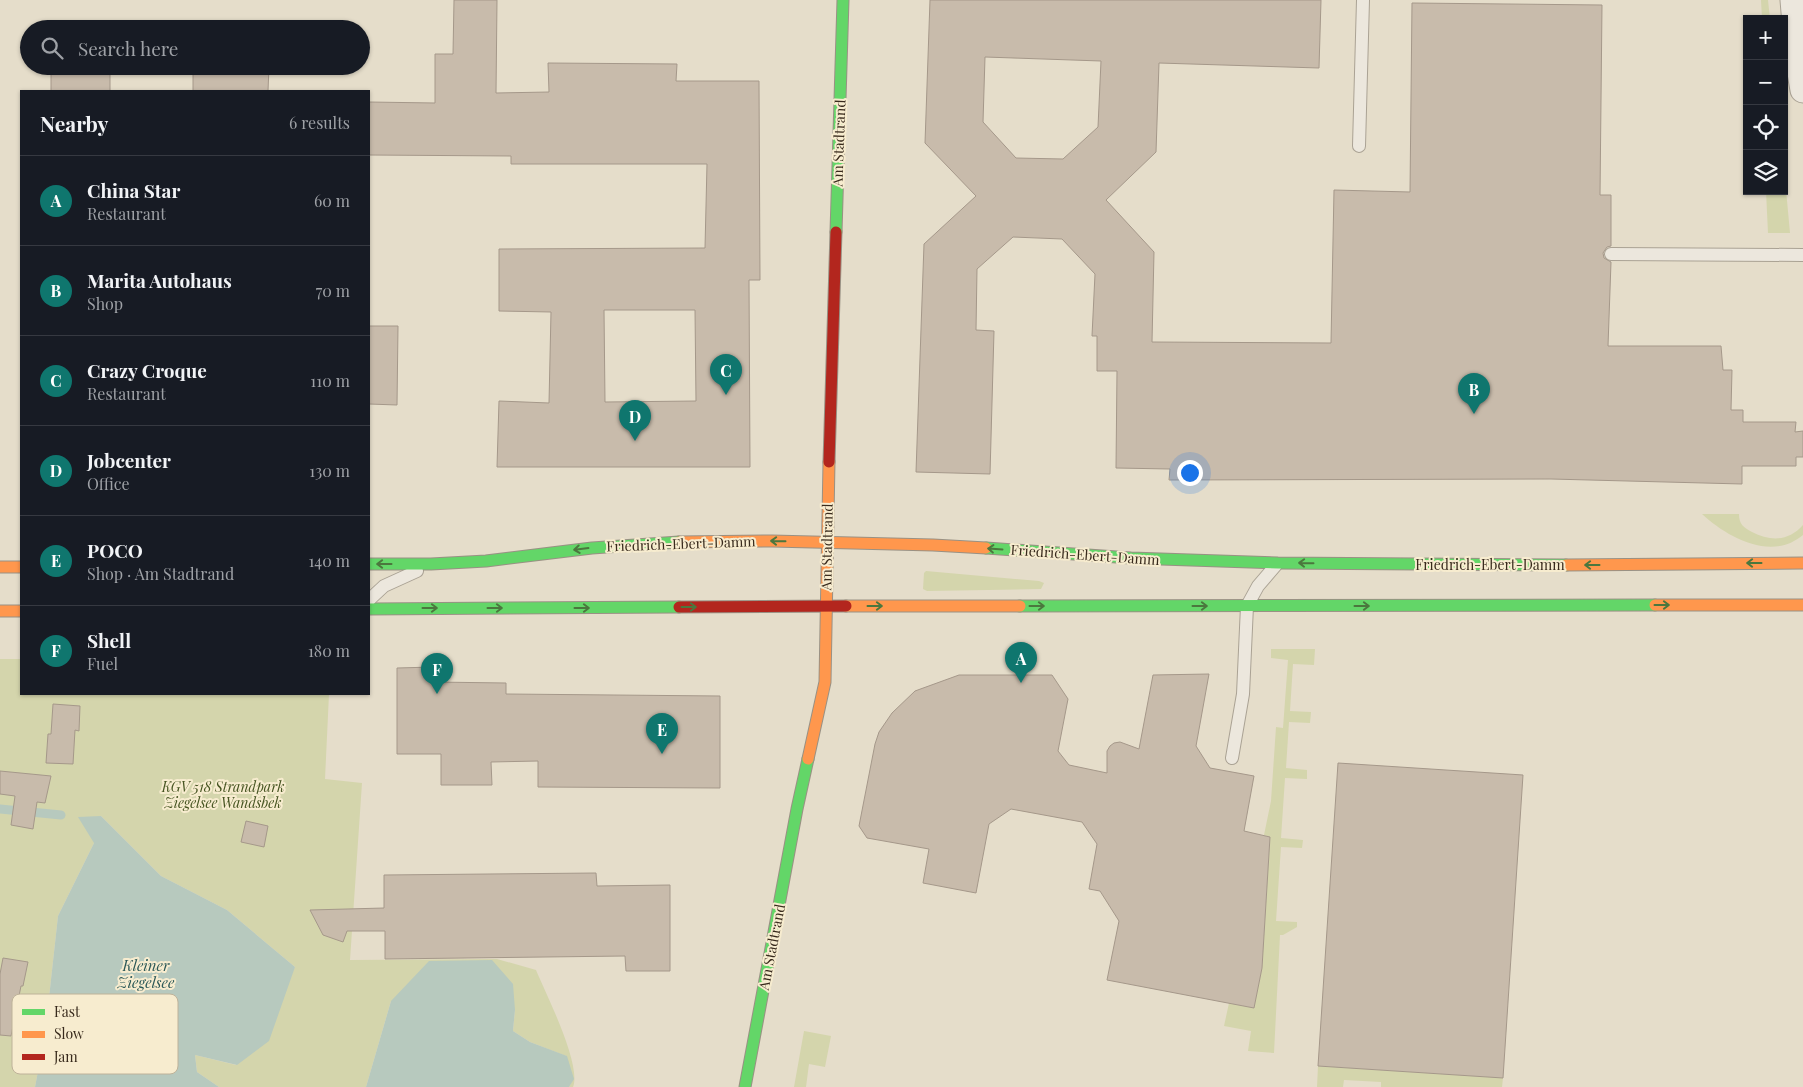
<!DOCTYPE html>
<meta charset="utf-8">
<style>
:root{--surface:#171b24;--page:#242831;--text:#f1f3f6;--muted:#9ea1a6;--line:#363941;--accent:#0f766e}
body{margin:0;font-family:"Playfair Display",serif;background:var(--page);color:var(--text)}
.controls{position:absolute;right:15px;top:15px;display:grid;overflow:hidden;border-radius:0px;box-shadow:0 1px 4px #0004}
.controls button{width:45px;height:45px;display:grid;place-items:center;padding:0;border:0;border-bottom:1px solid var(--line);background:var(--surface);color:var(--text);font:25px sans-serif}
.you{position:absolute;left:1189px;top:472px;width:18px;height:18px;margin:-12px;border:4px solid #fff;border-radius:50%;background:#1a73e8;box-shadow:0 0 0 8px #1a73e833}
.badge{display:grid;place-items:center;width:32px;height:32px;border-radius:50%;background:var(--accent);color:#fff;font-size:16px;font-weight:700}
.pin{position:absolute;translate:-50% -41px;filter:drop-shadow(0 1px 2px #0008)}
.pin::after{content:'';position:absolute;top:26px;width:18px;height:15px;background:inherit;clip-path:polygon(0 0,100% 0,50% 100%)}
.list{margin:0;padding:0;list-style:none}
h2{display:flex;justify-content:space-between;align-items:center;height:65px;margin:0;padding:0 20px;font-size:21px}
h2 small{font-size:16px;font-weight:400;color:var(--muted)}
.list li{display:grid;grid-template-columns:32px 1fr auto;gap:15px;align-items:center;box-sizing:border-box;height:90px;padding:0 20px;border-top:1px solid var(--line)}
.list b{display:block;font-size:19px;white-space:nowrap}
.list p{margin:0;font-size:16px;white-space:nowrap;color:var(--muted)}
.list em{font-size:16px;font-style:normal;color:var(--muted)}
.icon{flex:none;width:28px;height:28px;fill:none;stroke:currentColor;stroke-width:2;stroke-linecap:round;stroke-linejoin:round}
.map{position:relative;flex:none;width:1803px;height:1087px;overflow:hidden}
.search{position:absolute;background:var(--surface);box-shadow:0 1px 4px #0004;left:20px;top:20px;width:350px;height:55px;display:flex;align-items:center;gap:12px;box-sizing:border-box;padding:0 18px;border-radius:28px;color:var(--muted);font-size:19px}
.panel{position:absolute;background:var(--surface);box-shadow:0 1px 4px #0004;left:20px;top:90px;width:350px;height:605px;border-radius:0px}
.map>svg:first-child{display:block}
</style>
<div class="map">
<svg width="1803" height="1087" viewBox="0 0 1803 1087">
<rect width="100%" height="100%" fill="#e5ddca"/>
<g fill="#d4d5ac">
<polygon points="1761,0 1768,0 1770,19 1762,19"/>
<polygon points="1784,168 1790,233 1768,233 1766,191 1784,191"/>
<path d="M1702,514H1739C1739,524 1743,527 1752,532C1770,541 1788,542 1803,525V535C1771,562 1727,537 1702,514Z"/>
<polygon points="926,571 1039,581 1044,583 1041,589 927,591 923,589 924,573"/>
<polygon points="1271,649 1315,649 1314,665 1293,664 1290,711 1311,712 1310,723 1289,722 1286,768 1307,770 1307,779 1285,778 1281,838 1303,840 1302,848 1281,847 1276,921 1297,922 1297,927 1283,935 1280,935 1274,1053 1248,1051 1251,1031 1224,1026 1229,1003 1254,1008 1262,968 1270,837 1264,835 1271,801 1276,727 1283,728 1288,660 1271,658"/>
<path d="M0,659H21V694H329L325,779L362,783L350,960L497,959L536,970C546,994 582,1065 573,1087H569L573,1079L566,1056L530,1042L513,1031L515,1010L391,1001L366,1087H219L197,1072L195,1055L236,1065L295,967L227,910L161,876L101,816L94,843L58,916L45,1034L35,1087H0Z"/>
<polygon points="804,1031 831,1036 825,1067 809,1064 806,1087 794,1087"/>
<polygon points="1318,1066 1503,1078 1502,1087 1381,1087 1381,1082 1344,1080 1343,1087 1317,1087"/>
</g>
<g fill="#b7c9be">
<polygon points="101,816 161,876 227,910 295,967 269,1041 237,1065 195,1055 197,1072 219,1087 35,1087 45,1034 58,916 94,843 78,817"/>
<polygon points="492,960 513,984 515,1010 513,1031 530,1042 567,1056 574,1079 569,1087 366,1087 391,1001 429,961"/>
</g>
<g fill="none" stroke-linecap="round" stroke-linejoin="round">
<polyline stroke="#b7c9be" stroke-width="9" points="0,809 61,815"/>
</g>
<g fill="#c8bbab" stroke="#a5988a" fill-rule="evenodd">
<path d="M454,0H497L496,93L549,92L548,63L677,64L676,81H759L760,280H749L750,467H497L499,401L549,403L551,312L499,311V249L705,248L707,164H511V156L369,155V102L435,103V54H453ZM604,310H695L696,401L605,402Z"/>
<path d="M930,0H1321L1319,68L1159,63L1156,152L1106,200L1154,252L1152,342L1331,343L1334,190L1410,192L1412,3L1602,5L1600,195H1611V246L1607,247L1603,253L1604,258L1611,262L1608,346H1721L1723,370H1732L1731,410H1743V422H1796L1795,432L1803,431V457H1796V466H1742V484L1551,479L1169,480L1170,469L1116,468L1117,371H1097V336H1092L1095,274L1062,239L1013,237L977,269L976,330L994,331L990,474L916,472L924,244L976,196L925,143ZM985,57L1101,61L1098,127L1063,159L1016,158L983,122Z"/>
<rect x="193" y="26" width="41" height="3"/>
<rect x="51" y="66" width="59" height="25"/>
<polygon points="193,66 269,66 268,91 193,91"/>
<polygon points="369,326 398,326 397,405 369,404"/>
<polygon points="433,667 433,682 506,683 506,694 720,696 720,788 538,787 538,761 491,762 492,785 441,785 441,754 397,754 397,668"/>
<polygon points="1209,674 1196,746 1210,768 1254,776 1244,831 1270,837 1262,968 1254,1008 1107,980 1119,921 1100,891 1089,889 1097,844 1082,822 1011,809 989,824 976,893 923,883 929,849 867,838 859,826 875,744 879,732 892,713 915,691 959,675 1052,675 1068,699 1058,751 1069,765 1107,773 1107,751 1110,746 1114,743 1120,742 1139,749 1153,675"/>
<polygon points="53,704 80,706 79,731 75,730 73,764 46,763 48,734 51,734"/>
<polygon points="1338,763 1523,775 1503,1078 1318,1066"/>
<polygon points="0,771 51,776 45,803 37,802 33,829 11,825 15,796 0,794"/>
<polygon points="246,821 268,826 264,847 241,842"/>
<polygon points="596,873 597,886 670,885 670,971 626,971 625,956 385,959 385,931 347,931 343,942 323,935 310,910 384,908 384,875"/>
<polygon points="3,958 28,962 23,986 21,986 11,1036 0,1035 0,974"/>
</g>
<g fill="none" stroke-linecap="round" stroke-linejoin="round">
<defs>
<g id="lane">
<polyline points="1359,146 1363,0"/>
<polyline points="1611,254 1803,255"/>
<polyline points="369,600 384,586 417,571"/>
<polyline points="1232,758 1243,694 1247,606 1258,586 1276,565"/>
</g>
<polyline id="street" points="1793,0 1798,61 1803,90"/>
<g id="fast">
<polyline points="836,232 843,0"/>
<polyline points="986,548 1131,558 1278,563 1566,565"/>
<polyline points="369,564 431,564 486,561 592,548 679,542"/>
<polyline points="1020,606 1655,605"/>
<polyline points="369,609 679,607"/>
<polyline points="745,1087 797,809 808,759"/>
</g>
<g id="slow">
<polyline points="679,542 772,541 933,545 986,548"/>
<polyline points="1566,565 1803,563"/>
<polyline points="0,567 21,567"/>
<polyline points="1655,605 1803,605"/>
<polyline points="846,606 1020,606"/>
<polyline points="0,611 21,611"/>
<polyline points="808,759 825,682 829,462"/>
</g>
<g id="jam">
<polyline points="829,462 836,232"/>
<polyline points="679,607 846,606"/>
</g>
</defs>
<use href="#lane" stroke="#aaa294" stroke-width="14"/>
<use href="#street" stroke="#aaa294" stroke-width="27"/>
<use href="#fast" stroke="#999184" stroke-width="13"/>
<use href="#slow" stroke="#999184" stroke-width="13"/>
<use href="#jam" stroke="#999184" stroke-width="13"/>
<use href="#lane" stroke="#ece7dd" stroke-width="12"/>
<use href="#street" stroke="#ece7dd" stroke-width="25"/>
<use href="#fast" stroke="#63d668" stroke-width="11"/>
<use href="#slow" stroke="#ff974d" stroke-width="11"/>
<use href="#jam" stroke="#b3261e" stroke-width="11"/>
</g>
<defs><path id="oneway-shaft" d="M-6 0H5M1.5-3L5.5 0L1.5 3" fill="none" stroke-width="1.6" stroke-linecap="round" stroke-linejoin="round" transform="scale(1.25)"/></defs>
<g stroke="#4b773e">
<use href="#oneway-shaft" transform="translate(778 541) rotate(-179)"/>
<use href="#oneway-shaft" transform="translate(581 549) rotate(173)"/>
<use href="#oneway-shaft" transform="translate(995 549) rotate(-176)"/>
<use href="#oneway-shaft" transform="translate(1306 563) rotate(-179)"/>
<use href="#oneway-shaft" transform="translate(1754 563) rotate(180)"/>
<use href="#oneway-shaft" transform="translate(384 564) rotate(180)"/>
<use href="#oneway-shaft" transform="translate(1592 565) rotate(180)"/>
<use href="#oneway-shaft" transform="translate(1662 605)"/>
<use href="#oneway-shaft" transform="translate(875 606)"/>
<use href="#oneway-shaft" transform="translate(1037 606)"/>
<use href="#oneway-shaft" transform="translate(1200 606)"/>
<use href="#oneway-shaft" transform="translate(1362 606)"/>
<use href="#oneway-shaft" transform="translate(689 607)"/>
<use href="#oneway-shaft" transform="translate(430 608)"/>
<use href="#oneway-shaft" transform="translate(495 608)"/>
<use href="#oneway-shaft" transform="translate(582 608)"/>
</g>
<g text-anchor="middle" stroke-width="4" stroke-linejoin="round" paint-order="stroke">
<g font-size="14" fill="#382a1c" stroke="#f7eccf">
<text transform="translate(839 143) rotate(-88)" y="5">Am Stadtrand</text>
<text transform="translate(681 544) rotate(-2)" y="5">Friedrich-Ebert-Damm</text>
<text transform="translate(827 547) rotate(-89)" y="5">Am Stadtrand</text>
<text transform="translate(1085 555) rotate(4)" y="5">Friedrich-Ebert-Damm</text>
<text x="1490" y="570">Friedrich-Ebert-Damm</text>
<text transform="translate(772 947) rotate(-79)" y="5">Am Stadtrand</text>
</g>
<g font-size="14" font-style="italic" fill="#475522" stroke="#f7eccf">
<text x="223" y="792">KGV 518 Strandpark<tspan x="223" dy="16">Ziegelsee Wandsbek</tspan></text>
</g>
<g font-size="15" font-style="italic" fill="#2b5857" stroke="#f7eccf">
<text x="146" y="971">Kleiner<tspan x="146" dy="17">Ziegelsee</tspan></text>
</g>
</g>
<rect x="12" y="994" width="166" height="80" rx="8" fill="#f7eccf" stroke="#beb299" stroke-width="1"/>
<rect x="22" y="1009" width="23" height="6" fill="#63d668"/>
<rect x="22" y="1031" width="23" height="7" fill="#ff974d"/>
<rect x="22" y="1054" width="23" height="6" fill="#b3261e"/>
<g font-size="14" fill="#382a1c">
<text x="54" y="1017">Fast</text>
<text x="54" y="1039">Slow</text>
<text x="54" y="1062">Jam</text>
</g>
</svg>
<div class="controls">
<button>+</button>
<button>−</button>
<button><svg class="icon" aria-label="locate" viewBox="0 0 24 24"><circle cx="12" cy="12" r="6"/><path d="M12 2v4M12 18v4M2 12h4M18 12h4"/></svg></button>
<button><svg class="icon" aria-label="layers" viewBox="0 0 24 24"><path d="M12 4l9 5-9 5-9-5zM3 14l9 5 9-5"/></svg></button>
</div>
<div class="you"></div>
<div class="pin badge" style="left:1021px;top:683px">A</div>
<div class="pin badge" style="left:1474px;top:414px">B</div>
<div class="pin badge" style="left:726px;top:395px">C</div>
<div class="pin badge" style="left:635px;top:441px">D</div>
<div class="pin badge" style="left:662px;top:754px">E</div>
<div class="pin badge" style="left:437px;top:694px">F</div>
<div class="search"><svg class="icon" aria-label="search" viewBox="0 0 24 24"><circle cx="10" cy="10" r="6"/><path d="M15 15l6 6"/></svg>Search here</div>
<section class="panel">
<h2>Nearby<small>6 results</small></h2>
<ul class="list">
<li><span class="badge">A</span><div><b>China Star</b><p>Restaurant</p></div><em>60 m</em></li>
<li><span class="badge">B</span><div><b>Marita Autohaus</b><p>Shop</p></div><em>70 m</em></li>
<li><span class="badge">C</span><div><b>Crazy Croque</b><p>Restaurant</p></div><em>110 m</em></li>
<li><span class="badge">D</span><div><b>Jobcenter</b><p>Office</p></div><em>130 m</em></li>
<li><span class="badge">E</span><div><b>POCO</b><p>Shop · Am Stadtrand</p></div><em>140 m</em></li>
<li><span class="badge">F</span><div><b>Shell</b><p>Fuel</p></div><em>180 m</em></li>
</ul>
</section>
</div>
